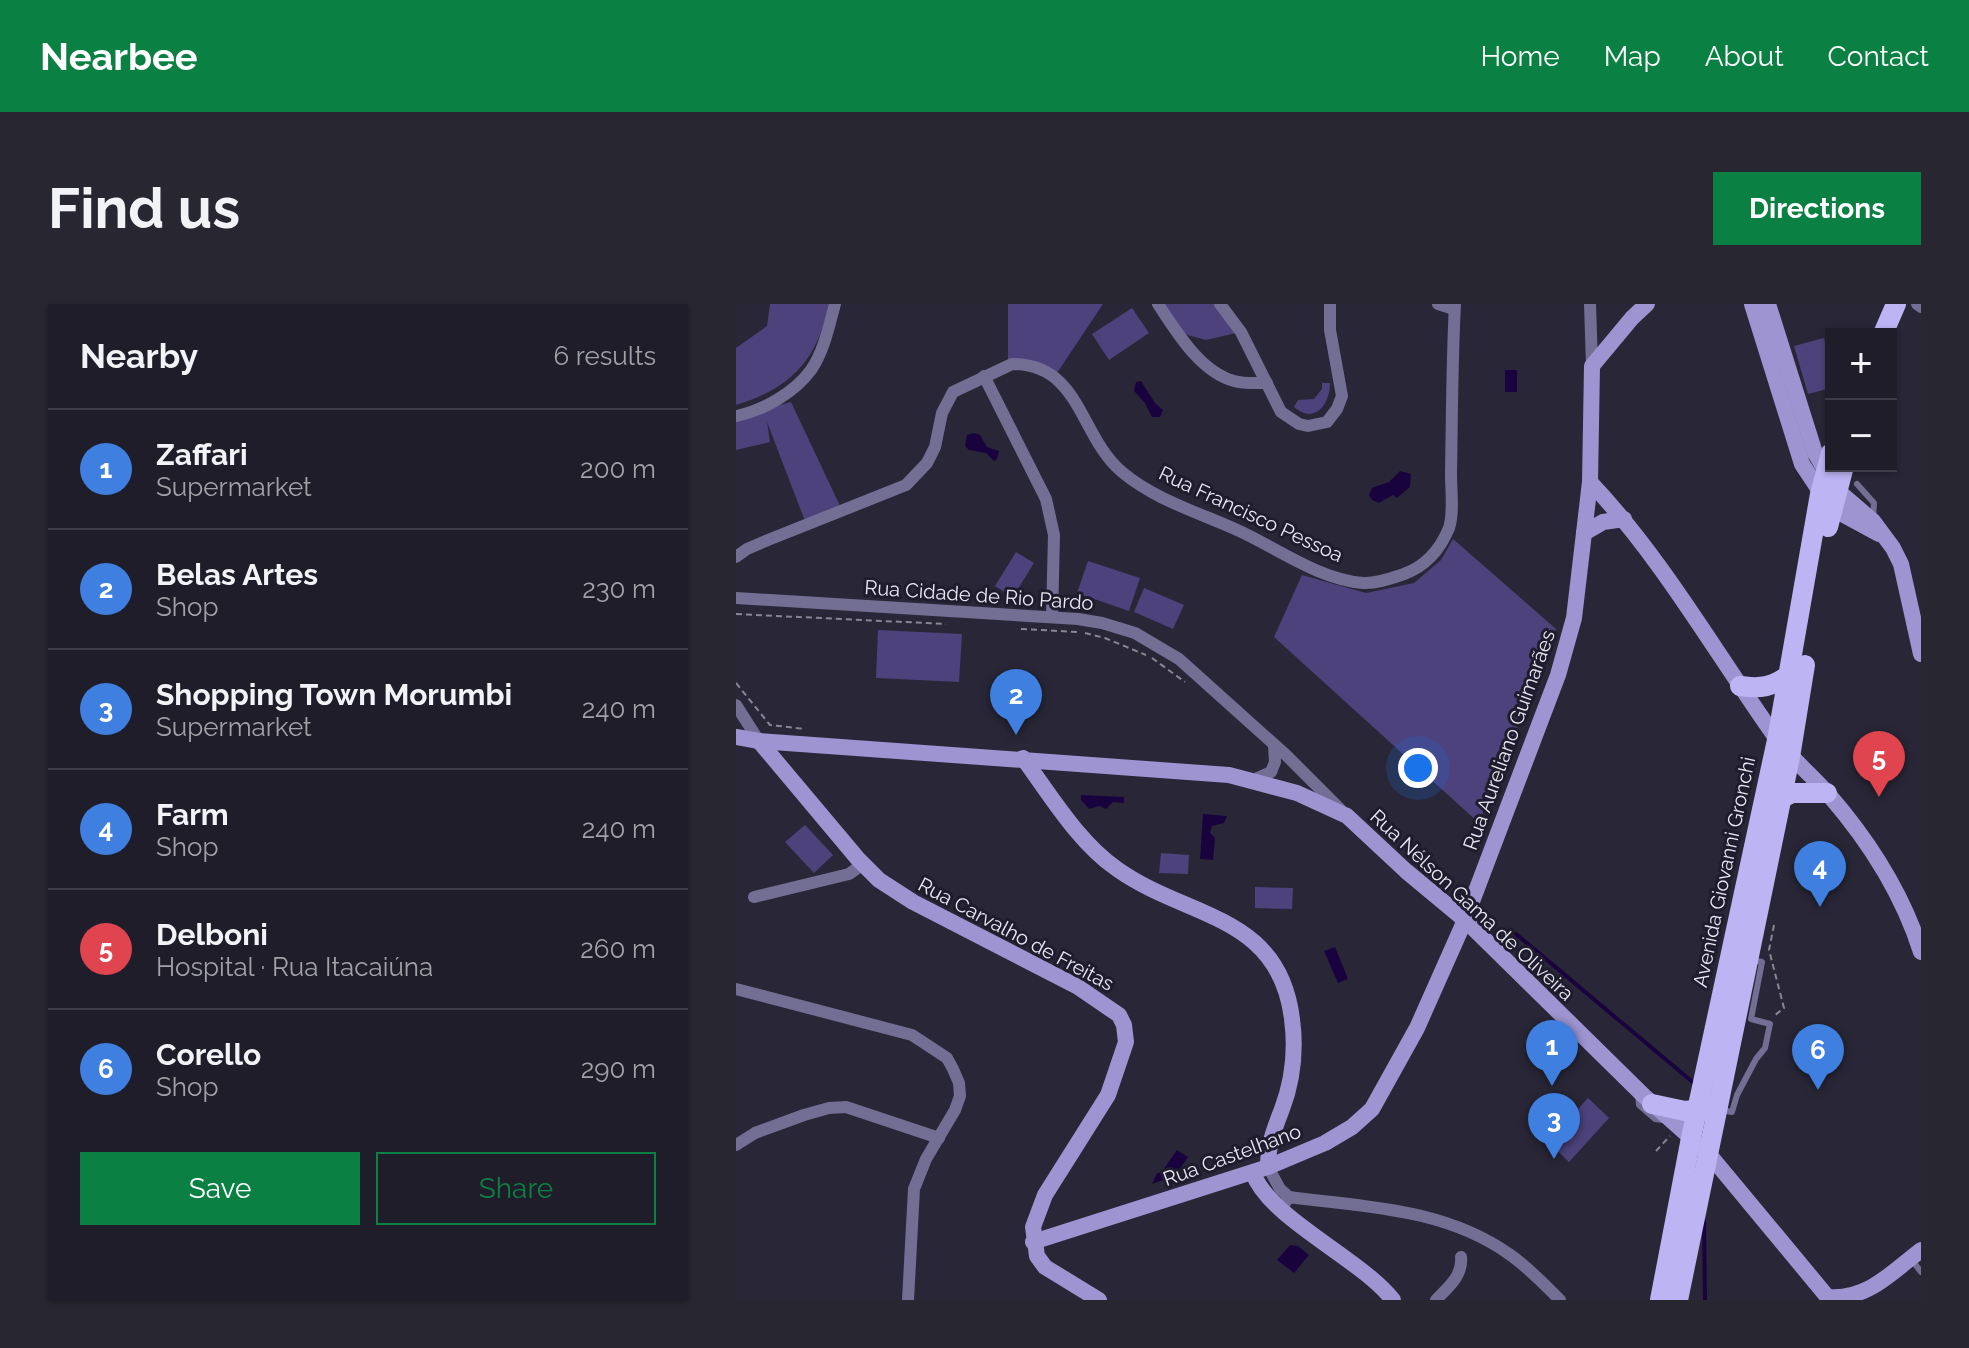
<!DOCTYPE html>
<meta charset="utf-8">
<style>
:root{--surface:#1f1d29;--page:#272631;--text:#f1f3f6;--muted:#a1a2a8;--line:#3c3b46;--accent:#0b8043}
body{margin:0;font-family:Raleway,sans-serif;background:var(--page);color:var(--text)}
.controls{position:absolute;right:24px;top:24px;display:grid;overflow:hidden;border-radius:0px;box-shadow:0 2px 6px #0004}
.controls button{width:72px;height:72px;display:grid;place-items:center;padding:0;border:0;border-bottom:2px solid var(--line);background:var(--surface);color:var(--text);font:40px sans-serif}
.you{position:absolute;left:682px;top:464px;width:28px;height:28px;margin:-20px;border:6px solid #fff;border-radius:50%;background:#1a73e8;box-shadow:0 0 0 12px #1a73e833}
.badge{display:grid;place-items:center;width:52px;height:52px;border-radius:50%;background:var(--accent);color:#fff;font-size:26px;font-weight:700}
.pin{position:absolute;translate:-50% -66px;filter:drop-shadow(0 2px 4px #0008)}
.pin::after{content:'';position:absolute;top:42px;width:28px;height:24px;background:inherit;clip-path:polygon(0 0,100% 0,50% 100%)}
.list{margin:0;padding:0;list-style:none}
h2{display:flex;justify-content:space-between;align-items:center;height:104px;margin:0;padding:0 32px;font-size:34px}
h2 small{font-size:26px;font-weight:400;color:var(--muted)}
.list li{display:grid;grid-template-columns:52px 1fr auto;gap:24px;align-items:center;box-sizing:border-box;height:120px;padding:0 32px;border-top:2px solid var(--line)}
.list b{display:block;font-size:30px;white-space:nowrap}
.list p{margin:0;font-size:26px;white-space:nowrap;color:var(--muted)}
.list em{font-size:26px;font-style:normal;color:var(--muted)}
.actions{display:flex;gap:16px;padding:24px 32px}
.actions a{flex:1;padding:18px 0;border:2px solid var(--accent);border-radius:0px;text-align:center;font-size:28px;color:var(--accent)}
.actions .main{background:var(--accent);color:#fff}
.map{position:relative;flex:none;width:1185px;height:996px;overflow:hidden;border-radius:0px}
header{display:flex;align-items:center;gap:48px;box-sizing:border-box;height:112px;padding:0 40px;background:var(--accent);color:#fff}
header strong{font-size:38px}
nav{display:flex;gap:44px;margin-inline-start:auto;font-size:28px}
.intro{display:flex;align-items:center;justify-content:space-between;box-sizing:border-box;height:192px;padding:0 48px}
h1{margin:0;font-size:56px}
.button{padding:20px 36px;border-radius:0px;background:var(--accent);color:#fff;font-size:28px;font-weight:700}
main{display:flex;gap:48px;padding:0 48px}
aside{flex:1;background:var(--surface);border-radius:0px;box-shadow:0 2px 6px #0004}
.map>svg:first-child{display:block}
</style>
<header>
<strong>Nearbee</strong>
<nav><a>Home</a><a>Map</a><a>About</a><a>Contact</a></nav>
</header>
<div class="intro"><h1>Find us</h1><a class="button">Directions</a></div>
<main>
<aside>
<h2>Nearby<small>6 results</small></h2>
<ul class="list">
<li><span class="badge" style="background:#3f7fe0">1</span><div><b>Zaffari</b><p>Supermarket</p></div><em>200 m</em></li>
<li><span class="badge" style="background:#3f7fe0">2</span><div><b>Belas Artes</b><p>Shop</p></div><em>230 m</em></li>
<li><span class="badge" style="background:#3f7fe0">3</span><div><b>Shopping Town Morumbi</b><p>Supermarket</p></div><em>240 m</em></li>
<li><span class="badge" style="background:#3f7fe0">4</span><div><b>Farm</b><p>Shop</p></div><em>240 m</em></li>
<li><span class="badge" style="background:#e0444e">5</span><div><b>Delboni</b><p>Hospital · Rua Itacaiúna</p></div><em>260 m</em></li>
<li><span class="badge" style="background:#3f7fe0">6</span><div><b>Corello</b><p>Shop</p></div><em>290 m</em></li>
</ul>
<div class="actions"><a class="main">Save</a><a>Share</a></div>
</aside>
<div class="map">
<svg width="1185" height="996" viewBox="0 0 1185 996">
<rect width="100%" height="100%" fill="#292737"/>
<g fill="#4d427b">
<path d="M34,0H93C81,57 55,84 0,101V44L31,22Z"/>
<polygon points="272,0 367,0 321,69 272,61"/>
<polygon points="422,0 488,0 505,28 470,36 441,28"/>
<polygon points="396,4 413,29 373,56 356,30"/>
<polygon points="1088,34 1095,59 1095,84 1072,90 1058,42"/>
<path d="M586,79H594C594,100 579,121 558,103L562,96L578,95L586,85Z"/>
<polygon points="55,98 105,204 69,217 31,118 34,138 0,146 0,113"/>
<polygon points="717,235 820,325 743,519 538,333 566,271 630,289 678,279 705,256"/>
<polygon points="280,248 298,259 277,293 259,282"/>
<polygon points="352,257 404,274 393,307 341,289"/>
<polygon points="408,284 448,301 437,325 398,308"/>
<polygon points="142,326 226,330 223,378 140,374"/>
<polygon points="69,521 97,551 78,569 49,538"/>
<polygon points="425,549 453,551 452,570 423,569"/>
<polygon points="519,583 557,584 556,605 519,604"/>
<polygon points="852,794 873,814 833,858 812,838"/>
</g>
<g fill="#19033f">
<rect x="769" y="66" width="12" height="22"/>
<polygon points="405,77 419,99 427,106 424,113 416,113 409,99 398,87 400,78"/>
<polygon points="238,129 244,131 251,143 263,147 261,155 258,157 250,149 233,146 229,142 231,131"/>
<polygon points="664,167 675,170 674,183 661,194 657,191 643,199 636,196 633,191 636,184 653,178"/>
<polygon points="345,491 388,493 388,499 377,498 370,505 363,502 353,505 345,496"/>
<polygon points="467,510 491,512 488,519 476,522 474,529 479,534 477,556 464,555"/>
<polygon points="599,643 612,675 602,679 588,647"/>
<polygon points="441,846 452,853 439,872 416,880 421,869 425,869"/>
<polygon points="554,941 562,942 573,951 558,969 541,956"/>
</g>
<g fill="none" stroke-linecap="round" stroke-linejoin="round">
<g stroke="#19033f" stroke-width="4">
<polyline points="780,630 959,780"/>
<polyline points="968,917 969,996"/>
</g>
<g stroke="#878693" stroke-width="2" stroke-dasharray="6 4" stroke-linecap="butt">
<polyline points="0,310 210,320"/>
<polyline points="285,325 342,328"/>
<polyline points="349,329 369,334 410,351"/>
<polyline points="416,354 449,378"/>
<polyline points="0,379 34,421 69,425"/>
<polyline points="1038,621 1033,646 1048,704 1038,712"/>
<polyline points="920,847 934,832"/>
</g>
<g stroke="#736e94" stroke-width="6">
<polyline points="1121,180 1138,199 1137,214"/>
<polyline points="902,790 903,801 919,815 927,816"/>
<polyline points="985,806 996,808 1001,791 1020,755 1029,744 1034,720 1015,715 1026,658 1016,656"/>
<polyline points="1175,955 1185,968"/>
</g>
<g stroke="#736e94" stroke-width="12">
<path d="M422,0C440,27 464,68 498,77C508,80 521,79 531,79"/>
<polyline points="484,0 505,28 545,108 563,120 572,122 591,118 601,105 606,92 594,26 594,0"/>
<polyline points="702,0 718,5"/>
<polyline points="854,0 856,62"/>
<polyline points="1181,0 1185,3"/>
<polyline points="248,72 310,195 318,231 316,313"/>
<path d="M0,112C27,107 59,88 75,66C88,47 93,22 99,0"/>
<path d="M0,253L11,245L32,236L170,181L191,159L199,143L206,109L217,88L276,60C345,60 343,132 386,168C418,195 461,208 499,225C540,243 581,275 627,279C640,280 656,274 668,270C690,262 704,246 713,224C718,209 715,186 715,170C716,113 716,57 719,0"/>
<polyline points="0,294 342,315 366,319 399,329 443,355 550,451 604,505"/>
<polyline points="0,401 23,437"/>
<polyline points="517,476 535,468 539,458 538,442"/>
<polyline points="18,593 113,570 127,560"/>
<polyline points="0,685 176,731 211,754 217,765 223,779 224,792 219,806 190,855 178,885 172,996"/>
<polyline points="0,841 19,829 68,811 93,804 110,803 203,834"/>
<polyline points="532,863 544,885 553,893"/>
<path d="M545,905L553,893C629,903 708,904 773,950C792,963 808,980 824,996"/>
<path d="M700,996C712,983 727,972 725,953"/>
</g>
<g stroke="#9d94d1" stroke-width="16">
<polyline points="1016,0 1066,160 1095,204 1143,230"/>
<polyline points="1032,0 1079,149 1101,186 1137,217 1157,244 1165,260 1185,350"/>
<path d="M854,178C926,254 979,348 1040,434C1055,455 1076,471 1093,491C1132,536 1167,591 1185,648"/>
<polyline points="848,229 867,218 888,215"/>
<polyline points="0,433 23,437 493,471 561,489 611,512 670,567 729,616 908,792 972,849 1094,996"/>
<polyline points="23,437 122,555 143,576 177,598 342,683 383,711 388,721 390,738 372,791 309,891 297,923 301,952 309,963 363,996"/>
<path d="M287,454C315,492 342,538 381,565C451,615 543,609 556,715C560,745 557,776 546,805C538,826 532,840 532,863"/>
<path d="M517,869C533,914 624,954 657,996"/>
<polyline points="297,938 532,863 589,839 616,823 636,805 681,724 729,616 822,371 838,314 854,178 856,62 896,14 911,0"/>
<path d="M1092,993C1132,996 1156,968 1185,946"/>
</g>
<g stroke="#bdb5f3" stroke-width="20">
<polyline points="1147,30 1160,0"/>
<polyline points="1092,223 1108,162"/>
<path d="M1004,382C1025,385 1036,383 1053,371"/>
<polyline points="1034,500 1056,489 1091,489"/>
<polyline points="916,800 949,807 975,804"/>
<polyline points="924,996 955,834 1041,436 1084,190 1095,149"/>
<polyline points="942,996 1054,453 1069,361"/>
</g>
</g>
<g text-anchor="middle" stroke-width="6" stroke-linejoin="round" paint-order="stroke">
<g font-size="20" fill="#e8e7f2" stroke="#1f1d2d">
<text transform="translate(515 210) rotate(25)" y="7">Rua Francisco Pessoa</text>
<text transform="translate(243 291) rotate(4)" y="7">Rua Cidade de Rio Pardo</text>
<text transform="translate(773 436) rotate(-70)" y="7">Rua Aureliano Guimarães</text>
<text transform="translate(988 568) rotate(-78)" y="7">Avenida Giovanni Gronchi</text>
<text transform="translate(736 601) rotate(43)" y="7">Rua Nélson Gama de Oliveira</text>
<text transform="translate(280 630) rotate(28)" y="7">Rua Carvalho de Freitas</text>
<text transform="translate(496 851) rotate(-20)" y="7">Rua Castelhano</text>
</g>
</g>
</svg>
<div class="controls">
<button>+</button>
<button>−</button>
</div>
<div class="you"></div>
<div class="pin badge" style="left:816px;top:782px;background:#3f7fe0">1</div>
<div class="pin badge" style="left:280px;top:431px;background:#3f7fe0">2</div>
<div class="pin badge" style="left:818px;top:855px;background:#3f7fe0">3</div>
<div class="pin badge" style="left:1084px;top:603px;background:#3f7fe0">4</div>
<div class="pin badge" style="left:1143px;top:493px;background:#e0444e">5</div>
<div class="pin badge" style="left:1082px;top:786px;background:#3f7fe0">6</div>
</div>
</main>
